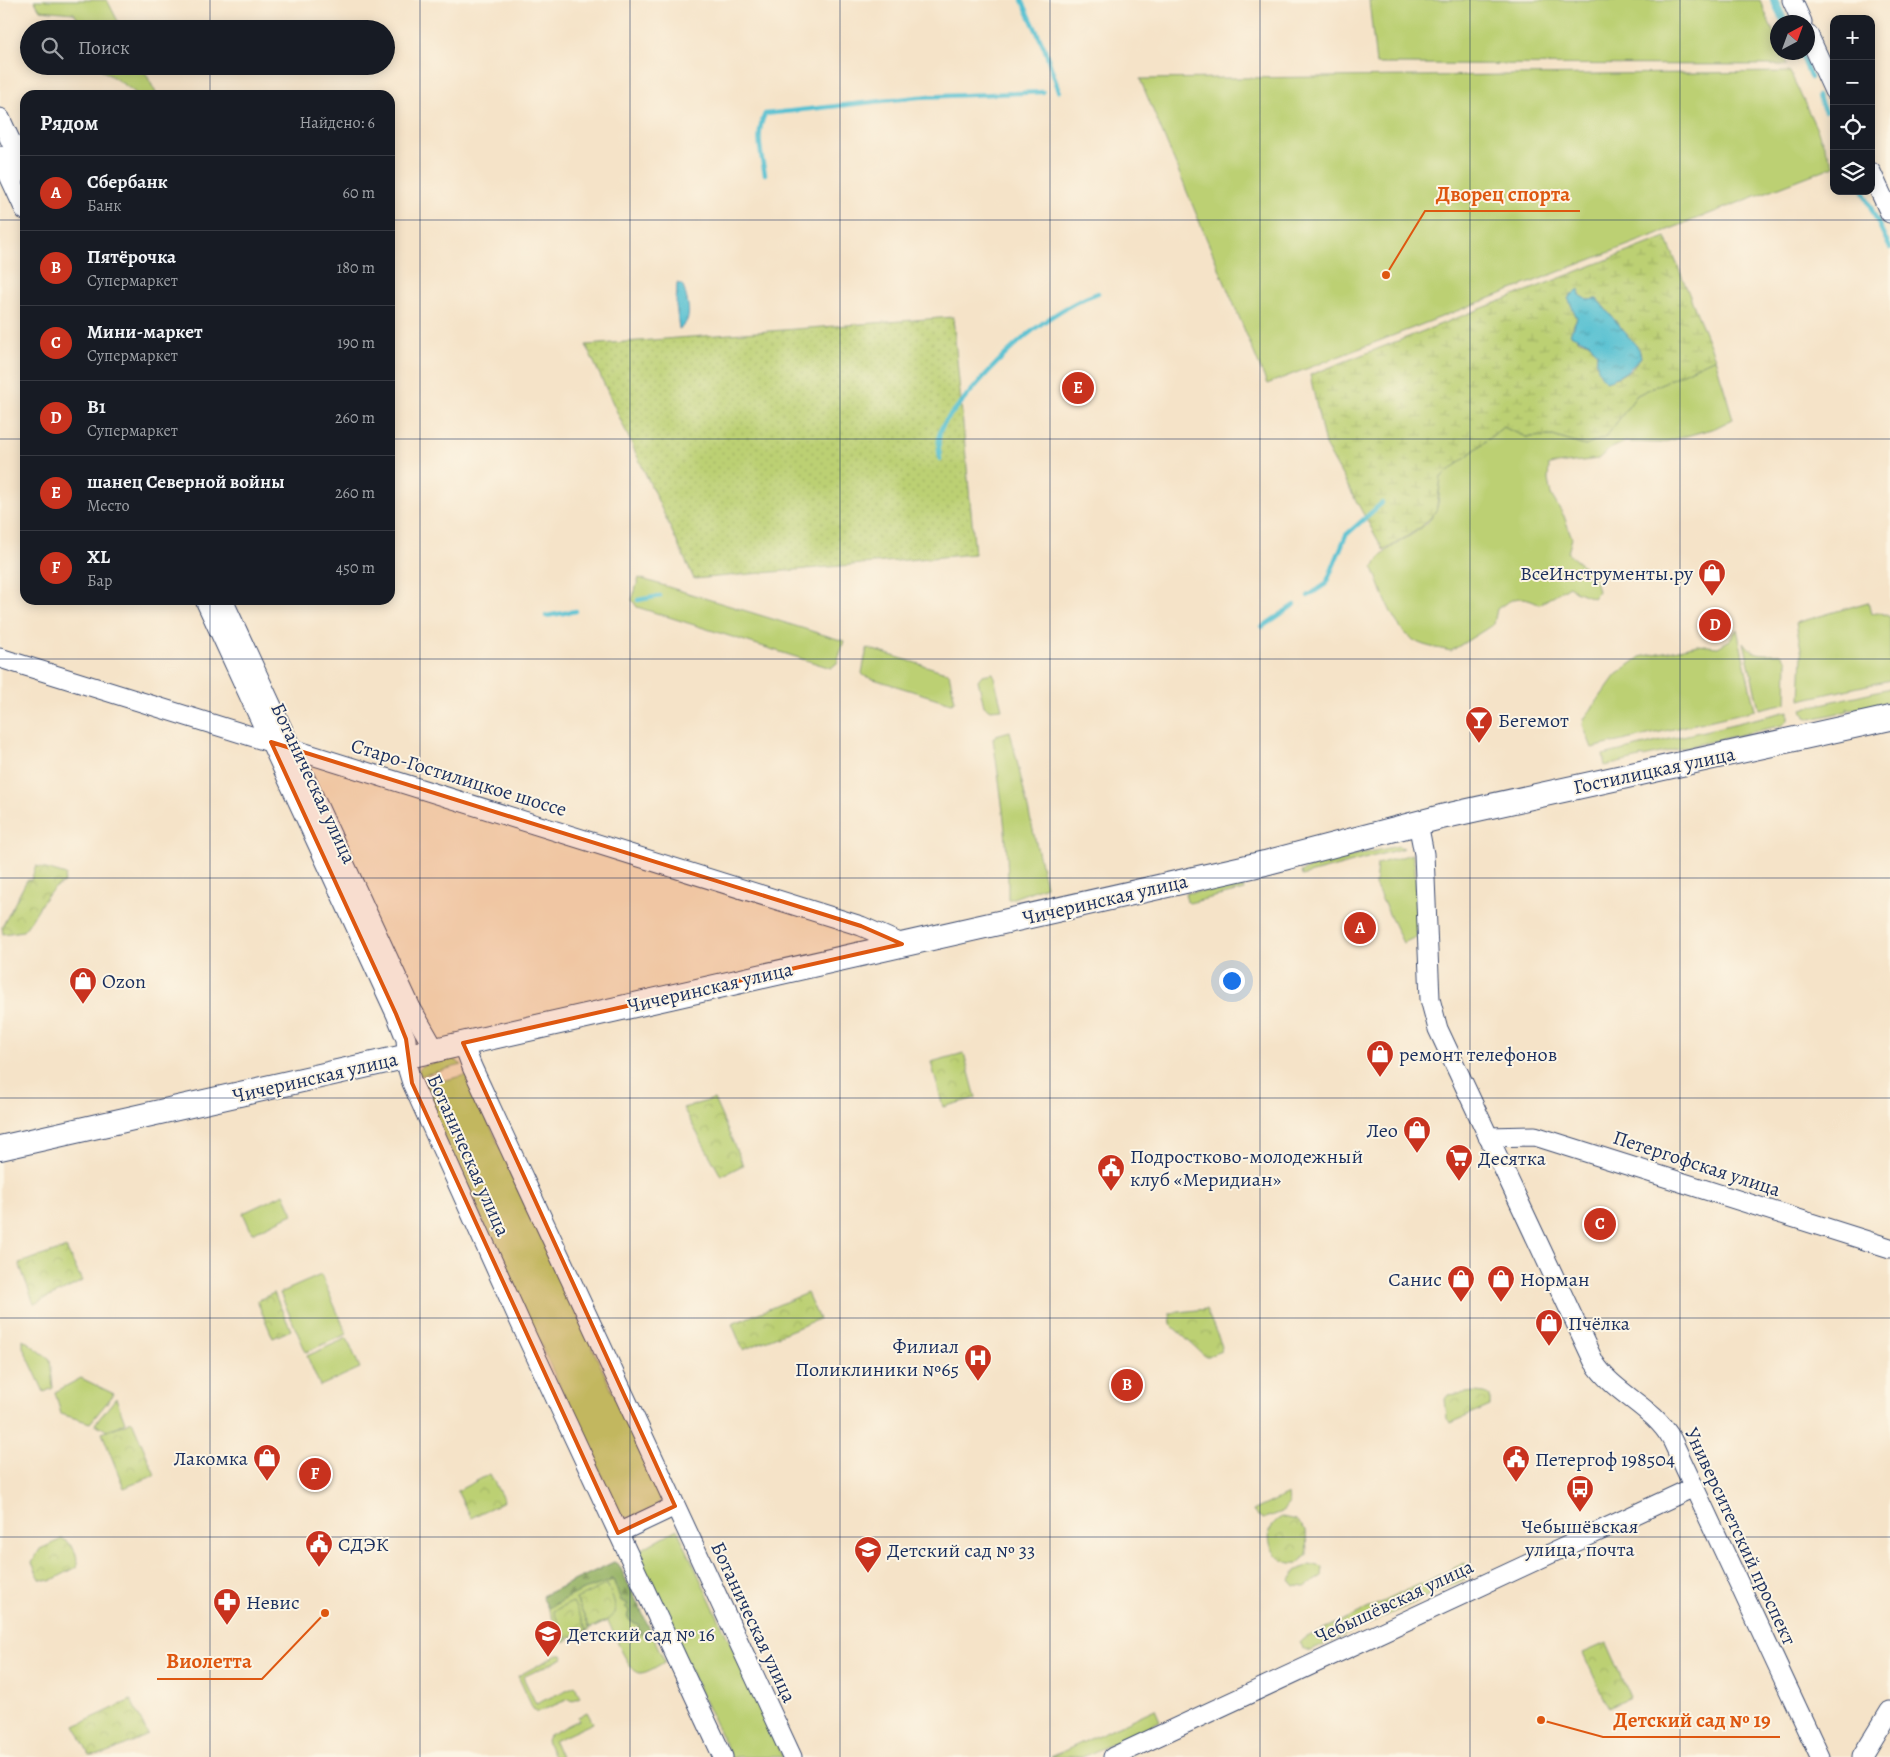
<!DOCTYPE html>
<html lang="ru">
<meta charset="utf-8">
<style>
:root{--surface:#171b24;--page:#20242c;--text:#f1f3f6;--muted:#9ea1a6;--line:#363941;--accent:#c8321e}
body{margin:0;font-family:Alegreya,serif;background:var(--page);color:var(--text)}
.controls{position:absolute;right:15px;top:15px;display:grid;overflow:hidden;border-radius:10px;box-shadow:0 2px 12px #0003}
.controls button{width:45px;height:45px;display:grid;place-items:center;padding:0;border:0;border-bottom:1px solid var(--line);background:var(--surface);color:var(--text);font:25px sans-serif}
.compass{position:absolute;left:1770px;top:15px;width:45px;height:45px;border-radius:50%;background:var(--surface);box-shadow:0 2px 12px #0003;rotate:41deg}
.you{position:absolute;left:1231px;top:980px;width:18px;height:18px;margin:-12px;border:4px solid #fff;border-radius:50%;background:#1a73e8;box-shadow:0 0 0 8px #1a73e833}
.badge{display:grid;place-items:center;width:32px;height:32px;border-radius:50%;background:var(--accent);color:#fff;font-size:16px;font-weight:700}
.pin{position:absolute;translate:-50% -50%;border:2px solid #fff;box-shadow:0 1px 5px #0006}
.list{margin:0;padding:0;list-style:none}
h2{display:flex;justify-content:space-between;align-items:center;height:65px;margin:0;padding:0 20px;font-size:21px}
h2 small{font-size:16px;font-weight:400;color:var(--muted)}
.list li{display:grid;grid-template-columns:32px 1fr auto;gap:15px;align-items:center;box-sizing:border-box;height:75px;padding:0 20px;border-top:1px solid var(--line)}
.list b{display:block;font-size:19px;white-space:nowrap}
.list p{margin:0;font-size:16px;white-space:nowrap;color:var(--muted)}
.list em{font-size:16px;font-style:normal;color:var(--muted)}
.icon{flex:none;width:28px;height:28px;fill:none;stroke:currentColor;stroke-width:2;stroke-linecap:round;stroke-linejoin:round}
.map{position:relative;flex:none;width:1890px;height:1757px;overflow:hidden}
.search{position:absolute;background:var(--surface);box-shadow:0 2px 12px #0003;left:20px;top:20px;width:375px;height:55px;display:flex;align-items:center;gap:12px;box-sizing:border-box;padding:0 18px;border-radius:28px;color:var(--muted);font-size:19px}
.panel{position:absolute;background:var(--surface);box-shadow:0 2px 12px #0003;left:20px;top:90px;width:375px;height:515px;border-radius:15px}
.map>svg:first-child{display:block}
</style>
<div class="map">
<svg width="1890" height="1757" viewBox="0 0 1890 1757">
<defs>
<pattern id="forest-firs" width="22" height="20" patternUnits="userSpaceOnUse" patternTransform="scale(1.25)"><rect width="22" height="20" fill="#95b265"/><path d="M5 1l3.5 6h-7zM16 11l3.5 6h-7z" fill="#799156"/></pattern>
<pattern id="wetland-marsh" width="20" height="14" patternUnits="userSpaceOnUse" patternTransform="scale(1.25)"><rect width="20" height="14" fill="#bcd073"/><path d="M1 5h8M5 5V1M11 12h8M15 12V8" fill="none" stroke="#a1b366"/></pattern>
<pattern id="park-crowns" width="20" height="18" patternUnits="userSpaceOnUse" patternTransform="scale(1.25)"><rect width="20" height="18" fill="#bcd073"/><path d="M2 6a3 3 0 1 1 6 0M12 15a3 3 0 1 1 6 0" fill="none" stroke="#a1b366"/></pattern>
<pattern id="garden-dots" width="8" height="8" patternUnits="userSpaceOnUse" patternTransform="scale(1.25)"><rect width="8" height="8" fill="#bcd073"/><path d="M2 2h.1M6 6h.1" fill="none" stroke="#a1b366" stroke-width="1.8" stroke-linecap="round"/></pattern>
<pattern id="water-ripples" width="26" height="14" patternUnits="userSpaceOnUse" patternTransform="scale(1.25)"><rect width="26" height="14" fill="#55c0d1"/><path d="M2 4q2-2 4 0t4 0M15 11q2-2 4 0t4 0" fill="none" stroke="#469cad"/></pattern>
</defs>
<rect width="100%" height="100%" fill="#fcf5e5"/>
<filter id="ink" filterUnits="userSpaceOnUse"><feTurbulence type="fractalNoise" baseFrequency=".02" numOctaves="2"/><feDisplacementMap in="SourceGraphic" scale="10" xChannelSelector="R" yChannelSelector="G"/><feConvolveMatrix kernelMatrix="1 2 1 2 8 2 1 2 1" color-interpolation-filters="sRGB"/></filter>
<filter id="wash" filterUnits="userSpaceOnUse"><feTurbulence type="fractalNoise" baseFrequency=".0096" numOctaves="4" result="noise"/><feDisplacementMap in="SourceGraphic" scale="20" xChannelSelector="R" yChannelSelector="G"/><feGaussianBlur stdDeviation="1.12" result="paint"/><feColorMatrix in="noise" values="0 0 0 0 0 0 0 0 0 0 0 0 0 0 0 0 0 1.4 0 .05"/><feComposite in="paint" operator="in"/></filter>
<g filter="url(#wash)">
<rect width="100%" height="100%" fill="#f5e3c8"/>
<g fill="#bcd073" stroke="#6c8068">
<polygon points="34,0 107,0 122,29 84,29 74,13 40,10"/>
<polygon points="1369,0 1760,0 1777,41 1778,52 1782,53 1787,65 1376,64"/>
<path d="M97,66H142L157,95H137C132,88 106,74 97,66Z"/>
<polygon points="1790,72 1834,166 1267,384 1140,79"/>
<path d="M1715,358L1733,419L1715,428L1661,443L1625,442L1610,449L1598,459L1549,465L1548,480L1551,495L1564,516L1572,538L1568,553C1583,568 1593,568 1598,591L1593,598L1575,591L1569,586L1540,604C1521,594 1514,597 1497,609L1494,624L1451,651C1443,649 1433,648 1424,645C1394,636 1384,594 1373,568C1386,541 1422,537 1435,512C1440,503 1439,487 1441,477L1503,427L1526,437L1553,436L1585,446L1606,437L1637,395Z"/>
<polygon points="639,578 844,641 837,663 831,668 637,607 632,600"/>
<polygon points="1868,602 1871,614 1879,612 1890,617 1890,680 1800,700 1802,654 1796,623"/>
<polygon points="1737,629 1755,710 1592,748 1583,725 1584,719 1616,675 1640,657 1698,645 1718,647 1730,640"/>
<path d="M1744,642C1755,658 1765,653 1781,654L1787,660L1786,703L1759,709Z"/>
<polygon points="867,648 949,673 955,701 951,703 864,676 862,673"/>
<polygon points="993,673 1002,709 990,710 984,706 978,680 982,675"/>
<polygon points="1890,688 1890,701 1850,710 1847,708 1848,711 1811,719 1805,717 1802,709 1808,707"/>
<polygon points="1788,711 1788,720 1783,725 1643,757 1640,756 1640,758 1605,766 1603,755"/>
<path d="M1010,731L1046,886L1008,900C1009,845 1001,793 993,739L996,735Z"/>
<polygon points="1398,846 1404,848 1302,876 1301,872 1327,861"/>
<polygon points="1412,854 1415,866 1418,936 1403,943 1375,885 1377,864"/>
<polygon points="1243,887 1244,890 1189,903 1187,901 1185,893"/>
<polygon points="452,1058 462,1065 416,1077 421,1066"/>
<polygon points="467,1075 661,1497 657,1506 630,1518 621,1517 420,1086"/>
<polygon points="284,1194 293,1214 252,1233 243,1213"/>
<polygon points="321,1275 347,1334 306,1352 280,1293"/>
<polygon points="347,1338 360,1368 320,1386 307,1356"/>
<polygon points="23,1339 50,1359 53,1388 44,1392 23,1347"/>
<polygon points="81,1378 114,1394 90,1423 61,1414 55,1392"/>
<polygon points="116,1398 125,1422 108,1431 95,1424"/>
<polygon points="1288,1494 1289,1503 1282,1512 1263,1519 1254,1513 1253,1511"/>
<polygon points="677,1529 783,1757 731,1757 635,1553"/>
<path d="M614,1562L619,1565L665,1662C658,1665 648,1673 640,1673C628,1672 614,1633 608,1621L595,1627L576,1599L590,1629L576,1636L587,1630L554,1611L568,1640L564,1642L542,1596Z"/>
<polygon points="1465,1563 1467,1578 1311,1651 1303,1648 1300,1642 1303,1639"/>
<polygon points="1310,1564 1323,1567 1322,1576 1305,1587 1295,1586 1290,1580 1296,1571"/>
<polygon points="557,1655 562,1655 563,1658 523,1677 536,1704 575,1686 580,1697 571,1701 569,1699 538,1712 533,1709 518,1676"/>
<polygon points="1155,1709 1160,1721 1083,1757 1051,1757"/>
<polygon points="587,1712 593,1723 554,1741 561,1757 554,1757 547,1741 549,1735 579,1720 578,1717"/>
</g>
<polygon fill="url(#forest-firs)" stroke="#587062" points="614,1562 619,1565 651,1631 640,1635 636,1631 639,1625 630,1621 627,1616 629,1611 625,1607 628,1604 621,1601 613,1580 581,1591 548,1608 542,1596"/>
<path fill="url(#wetland-marsh)" stroke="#6c8068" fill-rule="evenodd" d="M1666,237L1715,358L1637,395L1606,437L1585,446L1553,436L1526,437L1503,427L1441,477L1436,512L1420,528L1384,551L1325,445L1310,375ZM1579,290L1580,295L1588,300L1597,299L1639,349L1641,357L1632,369L1616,378L1596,364L1597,353L1590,343L1579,340L1572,327L1577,318L1568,298Z"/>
<g fill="url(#park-crowns)" stroke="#6c8068">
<path d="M36,866L66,875L64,883C42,892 38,915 23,931L3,934L2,927L27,880H31Z"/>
<polygon points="964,1053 976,1098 943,1107 931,1062"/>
<polygon points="714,1099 743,1165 721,1176 683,1108"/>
<path d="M66,1248L82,1281C67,1290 50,1296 34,1304L19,1263Z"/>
<polygon points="274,1293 291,1330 273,1338 257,1301"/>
<polygon points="807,1293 819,1319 743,1350 732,1324"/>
<polygon points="1206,1309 1222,1346 1221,1351 1206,1357 1171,1325 1170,1313"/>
<polygon points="1475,1392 1485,1393 1490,1396 1490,1406 1451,1423 1447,1419 1445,1399 1448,1395"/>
<polygon points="132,1421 155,1475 124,1488 102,1433"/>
<polygon points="490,1474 504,1501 471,1518 457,1491"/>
<path d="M1282,1517L1296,1520L1306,1530L1307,1555L1298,1563C1272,1567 1257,1529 1282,1517Z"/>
<path d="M62,1539C74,1545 78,1554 77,1567L50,1581L40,1579L32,1563L40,1549Z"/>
<path d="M607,1584C620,1612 619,1616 590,1628L576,1599Z"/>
<polygon points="573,1602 587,1630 567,1639 553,1611"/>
<polygon points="1606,1643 1630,1697 1608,1707 1583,1653"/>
<polygon points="131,1700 148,1735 105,1754 89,1755 75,1726"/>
</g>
<polygon fill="url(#garden-dots)" stroke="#6c8068" points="953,317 975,554 694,579 586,345"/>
<g fill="url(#water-ripples)" stroke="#387898">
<path d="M677,283L683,285C687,300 695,320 679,329L676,305Z"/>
<path d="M1579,289L1580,295L1588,300L1597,299L1639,349L1641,357C1631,369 1621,377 1606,381C1597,372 1596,365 1597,353L1590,343L1570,334L1577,318L1568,298Z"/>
</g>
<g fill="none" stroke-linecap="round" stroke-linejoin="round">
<g stroke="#55c0d1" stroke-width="4.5">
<polyline points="1022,0 1044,47 1059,91"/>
<polyline points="1772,0 1783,22"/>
<polyline points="1776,0 1786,22"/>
<polyline points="1800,52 1811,78"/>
<polyline points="1818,96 1825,112"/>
<path d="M765,174C761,154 755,133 765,114L918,97L1043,92"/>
<polyline points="1863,191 1890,248"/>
<path d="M940,459C939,449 937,439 941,429C945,419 955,410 962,402C997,359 1044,312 1098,293"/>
<polyline points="1308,596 1326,584 1346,535 1382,503"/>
<polyline points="638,600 660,596"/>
<polyline points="546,616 576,611"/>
<polyline points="1262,627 1294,605"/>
</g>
</g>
</g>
<g filter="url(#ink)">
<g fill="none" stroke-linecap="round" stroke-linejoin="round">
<defs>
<g id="minor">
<polyline points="1792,0 1802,22"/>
<polyline points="1808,34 1834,91"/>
<polyline points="0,118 25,172"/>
<polyline points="0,156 25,210"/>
<polyline points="1871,172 1890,213"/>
<polyline points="205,600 396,1014 406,1039 408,1070 412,1083 525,1333 723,1757"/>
<polyline points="223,600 411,1008 435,1050"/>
<polyline points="0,658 861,926 902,944"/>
<path d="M1418,823L1424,854L1430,999L1438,1029L1594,1362C1614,1394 1653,1406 1672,1440L1820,1757"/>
<polyline points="463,1043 472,1067 792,1757"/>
<polyline points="1488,1137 1535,1136 1890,1248"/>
<polyline points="618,1533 675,1506"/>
<polyline points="1113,1757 1694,1487"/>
<polyline points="1862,1757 1890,1711"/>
</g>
<polyline id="major" points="0,1148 1265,863 1441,817 1890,718"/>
</defs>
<use href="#minor" stroke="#3c4a6e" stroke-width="21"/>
<use href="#major" stroke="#3c4a6e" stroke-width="26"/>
<use href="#minor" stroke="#fff" stroke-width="19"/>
<use href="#major" stroke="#fff" stroke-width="24"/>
</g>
</g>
<path fill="#de5710" fill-opacity="0.2" stroke="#de5710" stroke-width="4" stroke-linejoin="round" d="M271,742L861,926L902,944L463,1043L675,1506L618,1533L412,1083L406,1039L396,1014Z"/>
<path fill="none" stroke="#1b2f5e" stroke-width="1" stroke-opacity="0.55" d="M210,0V29M420,0V1757M630,0V1757M840,0V1757M1050,0V1757M1260,0V1757M1470,0V1757M1680,0V1757M210,66V95M0,220H25M390,220H1890M0,439H25M390,439H1890M210,600V1757M0,659H1890M0,878H1890M0,1098H1890M0,1318H1890M0,1537H1890"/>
<defs>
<symbol id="shop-pin" viewBox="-11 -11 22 30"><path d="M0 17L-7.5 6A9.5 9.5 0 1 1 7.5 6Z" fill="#c8321e" stroke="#fcf5e5"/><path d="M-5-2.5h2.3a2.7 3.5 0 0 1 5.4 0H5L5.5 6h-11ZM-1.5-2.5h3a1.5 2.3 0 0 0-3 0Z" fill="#fff"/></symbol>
<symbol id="bar-pin" viewBox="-11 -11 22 30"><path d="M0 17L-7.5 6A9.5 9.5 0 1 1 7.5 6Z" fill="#c8321e" stroke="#fcf5e5"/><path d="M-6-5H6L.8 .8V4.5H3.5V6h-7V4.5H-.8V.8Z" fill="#fff"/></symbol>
<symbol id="supermarket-pin" viewBox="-11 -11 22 30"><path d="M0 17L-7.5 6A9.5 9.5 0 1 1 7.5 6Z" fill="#c8321e" stroke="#fcf5e5"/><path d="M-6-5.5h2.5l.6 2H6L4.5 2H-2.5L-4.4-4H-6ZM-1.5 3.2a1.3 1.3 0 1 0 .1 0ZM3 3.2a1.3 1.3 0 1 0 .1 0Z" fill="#fff"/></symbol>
<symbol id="civic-pin" viewBox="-11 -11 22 30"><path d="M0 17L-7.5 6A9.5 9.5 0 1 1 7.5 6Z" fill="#c8321e" stroke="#fcf5e5"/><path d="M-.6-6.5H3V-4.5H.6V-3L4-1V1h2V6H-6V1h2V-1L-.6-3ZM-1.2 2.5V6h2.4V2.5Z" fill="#fff"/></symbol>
<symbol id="hospital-pin" viewBox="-11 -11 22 30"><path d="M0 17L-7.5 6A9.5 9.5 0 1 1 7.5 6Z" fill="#c8321e" stroke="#fcf5e5"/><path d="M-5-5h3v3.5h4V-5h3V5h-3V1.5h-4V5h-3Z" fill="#fff"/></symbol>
<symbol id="bus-pin" viewBox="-11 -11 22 30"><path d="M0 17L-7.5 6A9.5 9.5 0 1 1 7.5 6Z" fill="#c8321e" stroke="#fcf5e5"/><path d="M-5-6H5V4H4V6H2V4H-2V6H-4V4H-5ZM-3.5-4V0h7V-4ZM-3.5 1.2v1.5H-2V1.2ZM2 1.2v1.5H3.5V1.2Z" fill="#fff"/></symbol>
<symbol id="school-pin" viewBox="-11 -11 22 30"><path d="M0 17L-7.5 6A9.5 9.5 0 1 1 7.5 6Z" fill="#c8321e" stroke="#fcf5e5"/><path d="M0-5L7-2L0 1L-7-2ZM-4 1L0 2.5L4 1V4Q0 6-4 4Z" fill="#fff"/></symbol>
<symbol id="pharmacy-pin" viewBox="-11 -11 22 30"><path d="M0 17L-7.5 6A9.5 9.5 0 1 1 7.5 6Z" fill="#c8321e" stroke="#fcf5e5"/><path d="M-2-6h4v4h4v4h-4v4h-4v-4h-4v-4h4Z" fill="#fff"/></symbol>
</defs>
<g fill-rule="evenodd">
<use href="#shop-pin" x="1696" y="557" width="32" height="43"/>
<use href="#bar-pin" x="1463" y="704" width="32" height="43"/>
<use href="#shop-pin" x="67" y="965" width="32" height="43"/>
<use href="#shop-pin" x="1364" y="1038" width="32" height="43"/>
<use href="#shop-pin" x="1401" y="1114" width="32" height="43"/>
<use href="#supermarket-pin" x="1443" y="1142" width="32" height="43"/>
<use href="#civic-pin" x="1095" y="1152" width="32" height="43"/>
<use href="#shop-pin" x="1445" y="1263" width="32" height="43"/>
<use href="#shop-pin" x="1485" y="1263" width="32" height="43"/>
<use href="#shop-pin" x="1533" y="1307" width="32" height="43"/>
<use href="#hospital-pin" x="962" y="1342" width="32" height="43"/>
<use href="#shop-pin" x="251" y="1442" width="32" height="43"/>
<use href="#civic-pin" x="1500" y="1443" width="32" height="43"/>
<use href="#bus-pin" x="1564" y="1473" width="32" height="43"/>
<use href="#civic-pin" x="303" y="1528" width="32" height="43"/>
<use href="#school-pin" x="852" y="1534" width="32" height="43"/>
<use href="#pharmacy-pin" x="211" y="1586" width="32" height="43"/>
<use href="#school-pin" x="532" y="1618" width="32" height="43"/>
</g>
<g text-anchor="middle" stroke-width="4" stroke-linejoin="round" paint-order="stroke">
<g font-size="20" fill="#1b2f5e" stroke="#fcf5e5" text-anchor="start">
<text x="1693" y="580" text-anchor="end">ВсеИнструменты.ру</text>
<text x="1498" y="727">Бегемот</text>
<text x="102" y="988">Ozon</text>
<text x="1399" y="1061">ремонт телефонов</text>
<text x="1398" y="1137" text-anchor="end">Лео</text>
<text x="1130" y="1163">Подростково-молодежный<tspan x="1130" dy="23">клуб «Меридиан»</tspan></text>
<text x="1478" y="1165">Десятка</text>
<text x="1442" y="1286" text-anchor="end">Санис</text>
<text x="1520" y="1286">Норман</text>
<text x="1568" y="1330">Пчёлка</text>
<text x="959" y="1353" text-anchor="end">Филиал<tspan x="959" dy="23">Поликлиники №65</tspan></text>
<text x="248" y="1465" text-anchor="end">Лакомка</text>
<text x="1535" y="1466">Петергоф 198504</text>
<text x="1580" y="1533" text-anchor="middle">Чебышёвская<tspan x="1580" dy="23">улица, почта</tspan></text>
<text x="338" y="1551">СДЭК</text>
<text x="887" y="1557">Детский сад № 33</text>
<text x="246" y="1609">Невис</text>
<text x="567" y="1641">Детский сад № 16</text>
</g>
<g font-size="20" fill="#1b2f5e" stroke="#fcf5e5">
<text transform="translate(1654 770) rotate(-12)" y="7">Гостилицкая улица</text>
<text transform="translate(459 777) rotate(17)" y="7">Старо-Гостилицкое шоссе</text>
<text transform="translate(314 783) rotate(65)" y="7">Ботаническая улица</text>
<text transform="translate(1105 899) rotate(-13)" y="7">Чичеринская улица</text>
<text transform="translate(710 987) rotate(-13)" y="7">Чичеринская улица</text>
<text transform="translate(315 1077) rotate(-13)" y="7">Чичеринская улица</text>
<text transform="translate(469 1155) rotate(66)" y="7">Ботаническая улица</text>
<text transform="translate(1697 1163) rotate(18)" y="7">Петергофская улица</text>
<text transform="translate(1741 1536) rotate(65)" y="7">Университетский проспект</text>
<text transform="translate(1394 1601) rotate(-25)" y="7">Чебышёвская улица</text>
<text transform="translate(754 1622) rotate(65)" y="7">Ботаническая улица</text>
</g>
</g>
<path fill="none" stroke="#de5710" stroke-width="2" d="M1386 275L1425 211H1580M325 1613L262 1679H157M1541 1720L1603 1737H1780"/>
<g fill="#de5710" stroke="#fcf5e5" stroke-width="2">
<circle cx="1386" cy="275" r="5"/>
<circle cx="325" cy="1613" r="5"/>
<circle cx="1541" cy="1720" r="5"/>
</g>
<g font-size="21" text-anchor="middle" font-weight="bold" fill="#de5710" stroke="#fcf5e5" stroke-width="4" stroke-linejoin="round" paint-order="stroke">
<text x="1503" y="201">Дворец спорта</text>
<text x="209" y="1668">Виолетта</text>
<text x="1692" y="1727">Детский сад № 19</text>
</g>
</svg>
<div class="controls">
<button>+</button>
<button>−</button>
<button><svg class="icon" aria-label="locate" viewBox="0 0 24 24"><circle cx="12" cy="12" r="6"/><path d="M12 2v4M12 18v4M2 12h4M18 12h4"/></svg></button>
<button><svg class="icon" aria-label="layers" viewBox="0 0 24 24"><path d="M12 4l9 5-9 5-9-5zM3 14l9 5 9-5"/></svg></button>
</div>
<svg class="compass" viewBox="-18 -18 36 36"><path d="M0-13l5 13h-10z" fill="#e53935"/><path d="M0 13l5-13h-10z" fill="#9ea1a6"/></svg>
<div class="you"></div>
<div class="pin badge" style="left:1360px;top:928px">A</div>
<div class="pin badge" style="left:1127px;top:1385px">B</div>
<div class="pin badge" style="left:1600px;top:1224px">C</div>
<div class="pin badge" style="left:1715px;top:625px">D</div>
<div class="pin badge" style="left:1078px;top:388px">E</div>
<div class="pin badge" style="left:315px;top:1474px">F</div>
<div class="search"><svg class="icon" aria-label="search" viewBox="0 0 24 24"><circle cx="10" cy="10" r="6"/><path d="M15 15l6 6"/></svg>Поиск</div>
<section class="panel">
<h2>Рядом<small>Найдено: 6</small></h2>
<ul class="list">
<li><span class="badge">A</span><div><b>Сбербанк</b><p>Банк</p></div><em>60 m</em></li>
<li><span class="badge">B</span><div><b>Пятёрочка</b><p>Супермаркет</p></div><em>180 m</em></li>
<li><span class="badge">C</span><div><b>Мини-маркет</b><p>Супермаркет</p></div><em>190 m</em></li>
<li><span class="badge">D</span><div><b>В1</b><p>Супермаркет</p></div><em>260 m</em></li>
<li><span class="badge">E</span><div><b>шанец Северной войны</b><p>Место</p></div><em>260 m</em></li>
<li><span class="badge">F</span><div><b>XL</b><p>Бар</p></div><em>450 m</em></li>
</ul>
</section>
</div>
